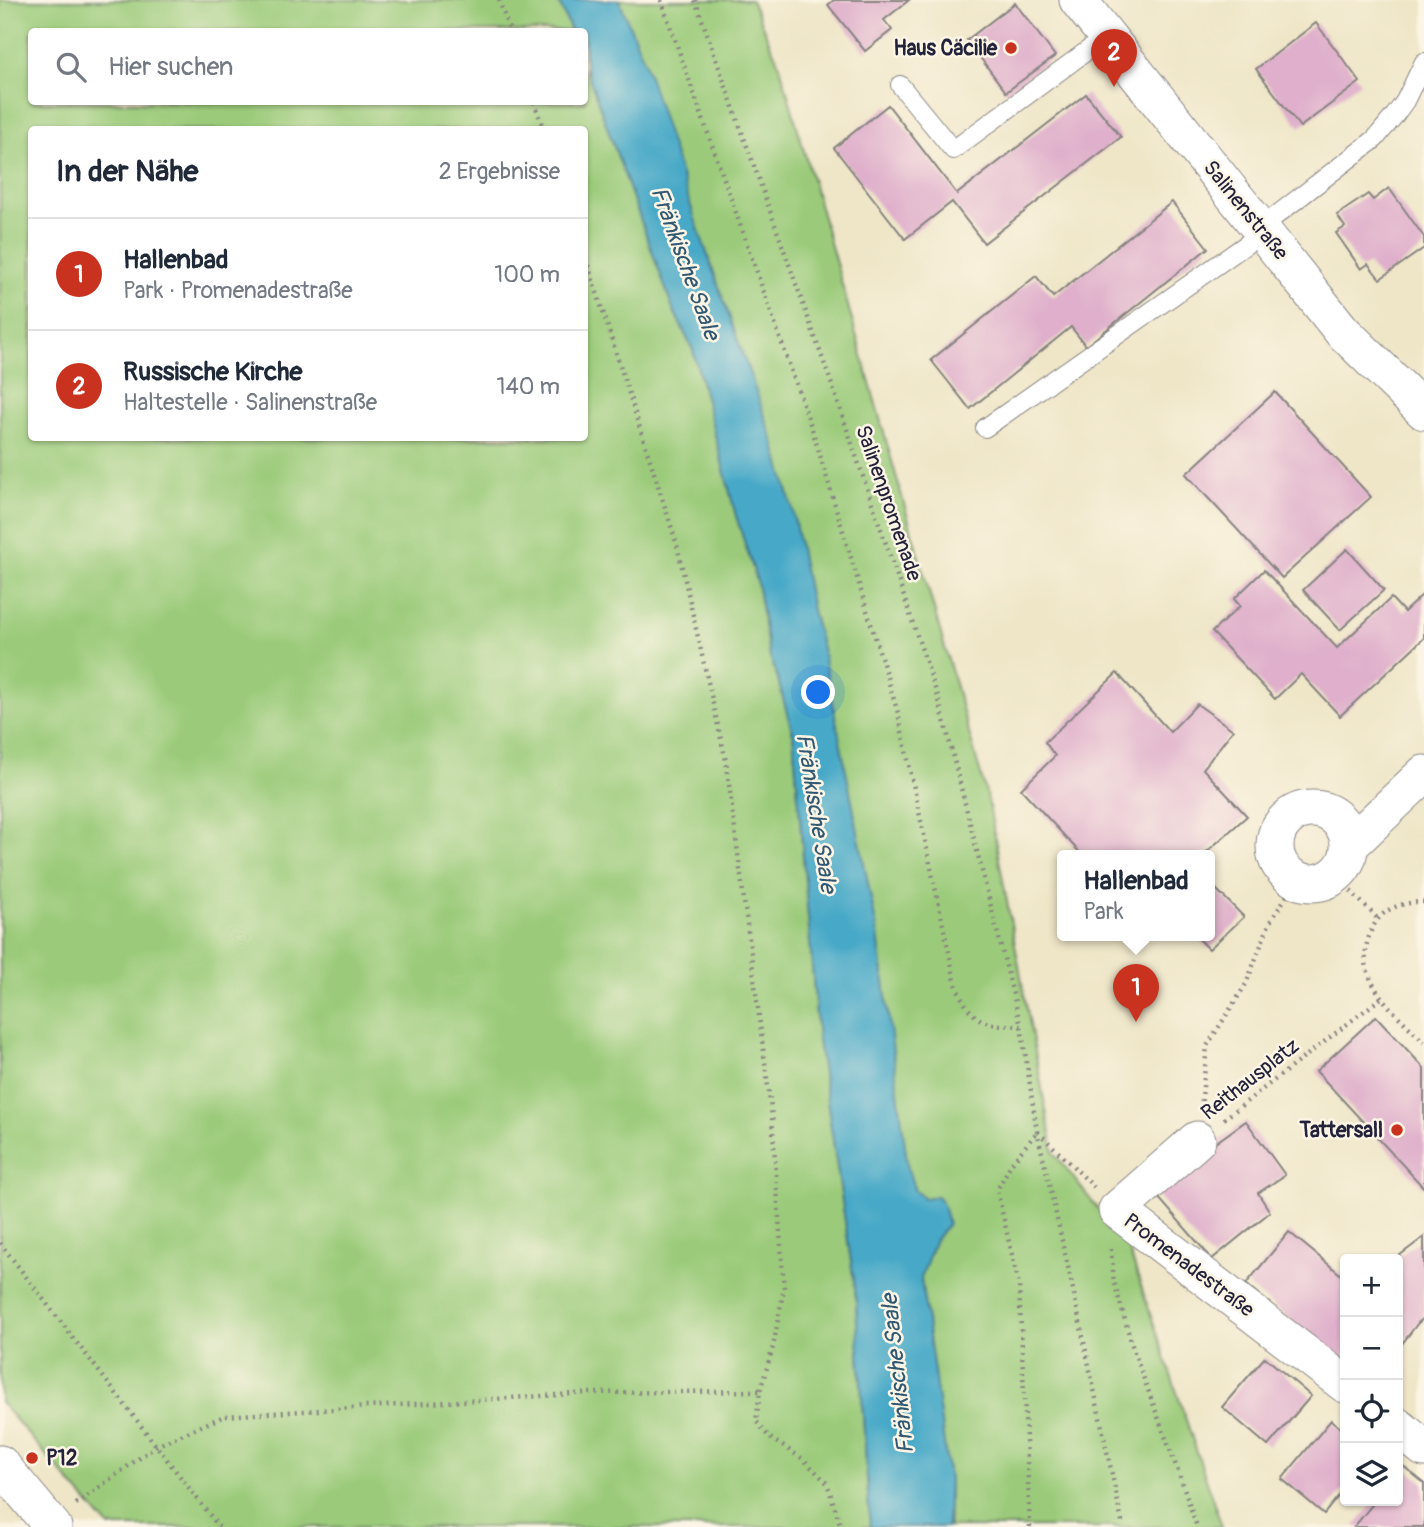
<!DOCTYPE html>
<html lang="de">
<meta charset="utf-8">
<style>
:root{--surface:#fff;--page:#f6f6f7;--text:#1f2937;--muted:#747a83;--line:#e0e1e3;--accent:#c8321e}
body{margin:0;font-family:Pangolin,sans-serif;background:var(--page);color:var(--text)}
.controls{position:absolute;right:21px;bottom:21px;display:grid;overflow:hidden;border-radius:7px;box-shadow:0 2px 5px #0004}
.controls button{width:63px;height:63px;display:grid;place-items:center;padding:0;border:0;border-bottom:2px solid var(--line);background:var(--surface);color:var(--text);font:35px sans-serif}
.you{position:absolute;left:819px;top:693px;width:24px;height:24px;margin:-18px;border:5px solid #fff;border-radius:50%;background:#1a73e8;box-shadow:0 0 0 10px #1a73e833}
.badge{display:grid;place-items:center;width:46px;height:46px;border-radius:50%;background:var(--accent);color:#fff;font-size:23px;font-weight:700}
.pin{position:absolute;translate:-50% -58px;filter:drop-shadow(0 2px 4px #0008)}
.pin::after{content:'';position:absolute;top:37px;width:24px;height:21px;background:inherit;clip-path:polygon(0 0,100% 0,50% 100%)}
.popup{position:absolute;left:1057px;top:850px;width:158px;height:91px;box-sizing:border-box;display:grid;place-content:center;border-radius:7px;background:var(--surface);filter:drop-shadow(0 2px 5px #0005);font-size:23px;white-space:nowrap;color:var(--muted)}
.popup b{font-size:26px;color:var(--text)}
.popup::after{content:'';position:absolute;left:50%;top:100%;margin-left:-14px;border:14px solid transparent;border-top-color:var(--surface)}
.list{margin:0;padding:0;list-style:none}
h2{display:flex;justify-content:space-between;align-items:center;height:91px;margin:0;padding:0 28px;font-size:30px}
h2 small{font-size:23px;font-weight:400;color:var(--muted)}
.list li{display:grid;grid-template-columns:46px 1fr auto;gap:21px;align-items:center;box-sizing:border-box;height:112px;padding:0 28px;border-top:2px solid var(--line)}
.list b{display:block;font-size:26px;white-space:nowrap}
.list p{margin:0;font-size:23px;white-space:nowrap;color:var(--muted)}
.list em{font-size:23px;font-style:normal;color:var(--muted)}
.icon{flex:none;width:38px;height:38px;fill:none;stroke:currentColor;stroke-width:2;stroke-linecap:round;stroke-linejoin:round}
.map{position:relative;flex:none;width:1424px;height:1527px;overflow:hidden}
.search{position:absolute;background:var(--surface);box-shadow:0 2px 5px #0004;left:28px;top:28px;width:560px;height:77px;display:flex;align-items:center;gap:18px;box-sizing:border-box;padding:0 24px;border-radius:7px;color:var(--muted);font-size:26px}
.panel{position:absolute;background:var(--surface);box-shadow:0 2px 5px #0004;left:28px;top:126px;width:560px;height:315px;border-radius:7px}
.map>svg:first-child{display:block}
</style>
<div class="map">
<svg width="1424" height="1527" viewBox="0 0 1424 1527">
<rect width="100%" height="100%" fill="#fcf5e5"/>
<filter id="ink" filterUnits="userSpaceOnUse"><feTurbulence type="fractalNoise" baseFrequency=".0143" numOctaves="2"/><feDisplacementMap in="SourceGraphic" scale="14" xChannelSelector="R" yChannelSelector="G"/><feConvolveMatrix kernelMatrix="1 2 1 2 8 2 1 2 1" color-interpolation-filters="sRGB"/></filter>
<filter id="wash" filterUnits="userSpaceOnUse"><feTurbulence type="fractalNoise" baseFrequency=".00686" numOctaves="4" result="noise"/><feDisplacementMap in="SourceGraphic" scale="28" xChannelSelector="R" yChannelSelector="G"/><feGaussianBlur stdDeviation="1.57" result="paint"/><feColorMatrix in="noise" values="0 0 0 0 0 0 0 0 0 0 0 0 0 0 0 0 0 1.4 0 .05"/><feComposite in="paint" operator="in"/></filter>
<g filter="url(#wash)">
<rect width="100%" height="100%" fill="#efe6c8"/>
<g fill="#9bcb7a" stroke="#5e765a" stroke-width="2" fill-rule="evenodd">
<path d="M0,0H558L571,31L32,32V102H584L585,66L673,309L693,350L736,516L757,581L769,654L776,673L793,734L818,1040L855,1288L870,1527H109L0,1402ZM32,130H584V438H32Z"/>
<polygon points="590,0 751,0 780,66 988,800 1054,1153 1128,1247 1222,1527 949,1527 949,1479 812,610"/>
</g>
<polygon fill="#47a9c7" stroke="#346681" stroke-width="2" points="558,0 619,0 644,60 696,222 774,442 792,507 812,610 822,648 878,934 908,1169 915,1191 924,1198 937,1196 943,1204 948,1224 934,1242 921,1278 949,1479 947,1527 870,1527 855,1288 818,1040 793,734 776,673 769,654 757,581 736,516 693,350 673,309 585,66 584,32 571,31"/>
<g id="blocks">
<g fill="#dfafcb">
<polygon points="834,0 909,0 884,20 892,30 865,51 828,5"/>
<polygon points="1015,3 1055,56 1006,92 967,40"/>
<polygon points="1316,23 1360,82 1300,127 1256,69"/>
<polygon points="1086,94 1121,137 984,243 952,202 905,239 834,148 888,105 957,194"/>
<polygon points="1389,188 1424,237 1424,248 1380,279 1368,264 1361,269 1336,233 1345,227 1337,215 1368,194 1373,200"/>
<polygon points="1172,202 1208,248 1086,346 1071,327 970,409 931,360 1036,276 1053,297"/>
<polygon points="1275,392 1371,497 1282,578 1186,474"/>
<polygon points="1347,549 1384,590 1340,630 1303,590"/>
<polygon points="1264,570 1337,648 1391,598 1404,612 1424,593 1424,638 1340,716 1301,674 1275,699 1212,632 1240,606 1234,599"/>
<polygon points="1117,673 1170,732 1197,704 1233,730 1203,769 1247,816 1202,856 1083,856 1021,789 1055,756 1045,742"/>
<polygon points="1211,884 1244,917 1209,949 1196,936 1210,936 1210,885"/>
<polygon points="1376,1016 1424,1068 1424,1188 1316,1071"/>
<polygon points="1246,1121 1285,1175 1258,1193 1270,1212 1212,1259 1151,1189"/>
<polygon points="1289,1232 1345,1278 1345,1364 1302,1330 1246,1284"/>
<polygon points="1424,1237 1424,1318 1418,1323 1398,1349 1398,1259 1395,1259"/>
<polygon points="1265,1357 1311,1396 1268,1446 1222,1407"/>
<polygon points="1331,1420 1345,1432 1345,1488 1324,1514 1282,1479"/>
<polygon points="1403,1466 1424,1483 1424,1527 1354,1527 1375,1501 1398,1501 1398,1473"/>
</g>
</g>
</g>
<g filter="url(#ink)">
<use href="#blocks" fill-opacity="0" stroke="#888482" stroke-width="2"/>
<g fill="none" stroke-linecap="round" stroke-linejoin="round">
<defs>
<g id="service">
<polyline points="900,85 953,150 1107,36"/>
<polyline points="1260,228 1375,139 1395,115 1405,101 1424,62"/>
<polyline points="985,428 1264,232"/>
</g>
<g id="minor">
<polyline points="1078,0 1342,331 1424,411"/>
<circle cx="1312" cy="846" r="37"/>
<polyline points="1350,845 1424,774"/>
<polyline points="1197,1140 1117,1210 1345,1384"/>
<polyline points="1398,1427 1424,1448"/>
<polyline points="0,1464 53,1527"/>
</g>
</defs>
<use href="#service" stroke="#888482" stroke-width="20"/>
<use href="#minor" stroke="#888482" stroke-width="39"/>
<g stroke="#888482" stroke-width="4.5" stroke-dasharray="2 5" stroke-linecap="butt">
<polyline points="499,0 510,32"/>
<path d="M661,0L812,429L898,713L955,981C960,997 969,1016 986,1022C996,1026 1010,1025 1021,1026"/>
<polyline points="695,0 832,385 939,700 1021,1026 1037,1131 1071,1280 1123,1527"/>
<polyline points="534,102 544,130"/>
<polyline points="584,252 677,545 726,761 772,1117 784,1288 773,1347 760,1391 756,1421 770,1438 803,1459 827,1483 841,1527"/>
<polyline points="1336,876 1377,918"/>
<path d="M1424,902C1404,902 1383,907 1373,927C1348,977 1392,1009 1424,1042"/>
<polyline points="1201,1108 1207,1046 1246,984 1270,922 1297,880"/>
<polyline points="1224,1119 1381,998"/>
<polyline points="1038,1132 1094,1187"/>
<polyline points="0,1243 219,1527"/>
<polyline points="1111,1249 1114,1281 1134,1352 1182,1482 1197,1527"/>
<polyline points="76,1504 156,1446 224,1416 589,1393 760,1391"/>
<polyline points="1030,1527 1019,1285 997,1190 1011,1164 1037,1132"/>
</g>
<use href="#service" stroke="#fff" stroke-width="18"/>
<use href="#minor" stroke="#fff" stroke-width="37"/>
</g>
</g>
<g fill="#c8321e" stroke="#fcf5e5" stroke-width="2.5">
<circle cx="1011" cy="48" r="7"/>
<circle cx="1397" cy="1130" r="7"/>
<circle cx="32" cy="1458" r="7"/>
</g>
<g text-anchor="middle" stroke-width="5" stroke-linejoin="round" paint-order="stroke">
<g font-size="21" font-weight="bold" fill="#22223b" stroke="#fcf5e5" text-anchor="end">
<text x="997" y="55">Haus Cäcilie</text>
<text x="1383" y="1137">Tattersall</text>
<text x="46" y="1465" text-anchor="start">P12</text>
</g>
<g font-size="21" fill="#22223b" stroke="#fcf5e5">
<text transform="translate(1246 210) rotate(51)" y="7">Salinenstraße</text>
<text transform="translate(889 503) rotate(71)" y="7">Salinenpromenade</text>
<text transform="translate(1250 1079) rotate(-38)" y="7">Reithausplatz</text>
<text transform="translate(1189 1265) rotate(37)" y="7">Promenadestraße</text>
</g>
<g font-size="23" font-style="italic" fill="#315873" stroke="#fcf5e5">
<text transform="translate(686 263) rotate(70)" y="8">Fränkische Saale</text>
<text transform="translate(817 813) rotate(81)" y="8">Fränkische Saale</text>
<text transform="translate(897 1374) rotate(-96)" y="8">Fränkische Saale</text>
</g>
</g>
</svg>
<div class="controls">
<button>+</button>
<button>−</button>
<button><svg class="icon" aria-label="locate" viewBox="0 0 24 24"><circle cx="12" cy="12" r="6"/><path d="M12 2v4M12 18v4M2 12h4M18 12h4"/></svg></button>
<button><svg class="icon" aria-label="layers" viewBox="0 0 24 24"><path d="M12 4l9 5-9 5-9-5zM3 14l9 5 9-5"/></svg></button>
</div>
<div class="you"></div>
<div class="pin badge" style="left:1136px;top:1022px">1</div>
<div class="popup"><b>Hallenbad</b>Park</div>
<div class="pin badge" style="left:1114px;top:87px">2</div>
<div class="search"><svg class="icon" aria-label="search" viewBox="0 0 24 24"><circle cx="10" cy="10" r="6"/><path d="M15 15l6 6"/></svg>Hier suchen</div>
<section class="panel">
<h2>In der Nähe<small>2 Ergebnisse</small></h2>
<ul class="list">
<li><span class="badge">1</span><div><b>Hallenbad</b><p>Park · Promenadestraße</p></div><em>100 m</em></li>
<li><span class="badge">2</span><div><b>Russische Kirche</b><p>Haltestelle · Salinenstraße</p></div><em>140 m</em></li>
</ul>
</section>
</div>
